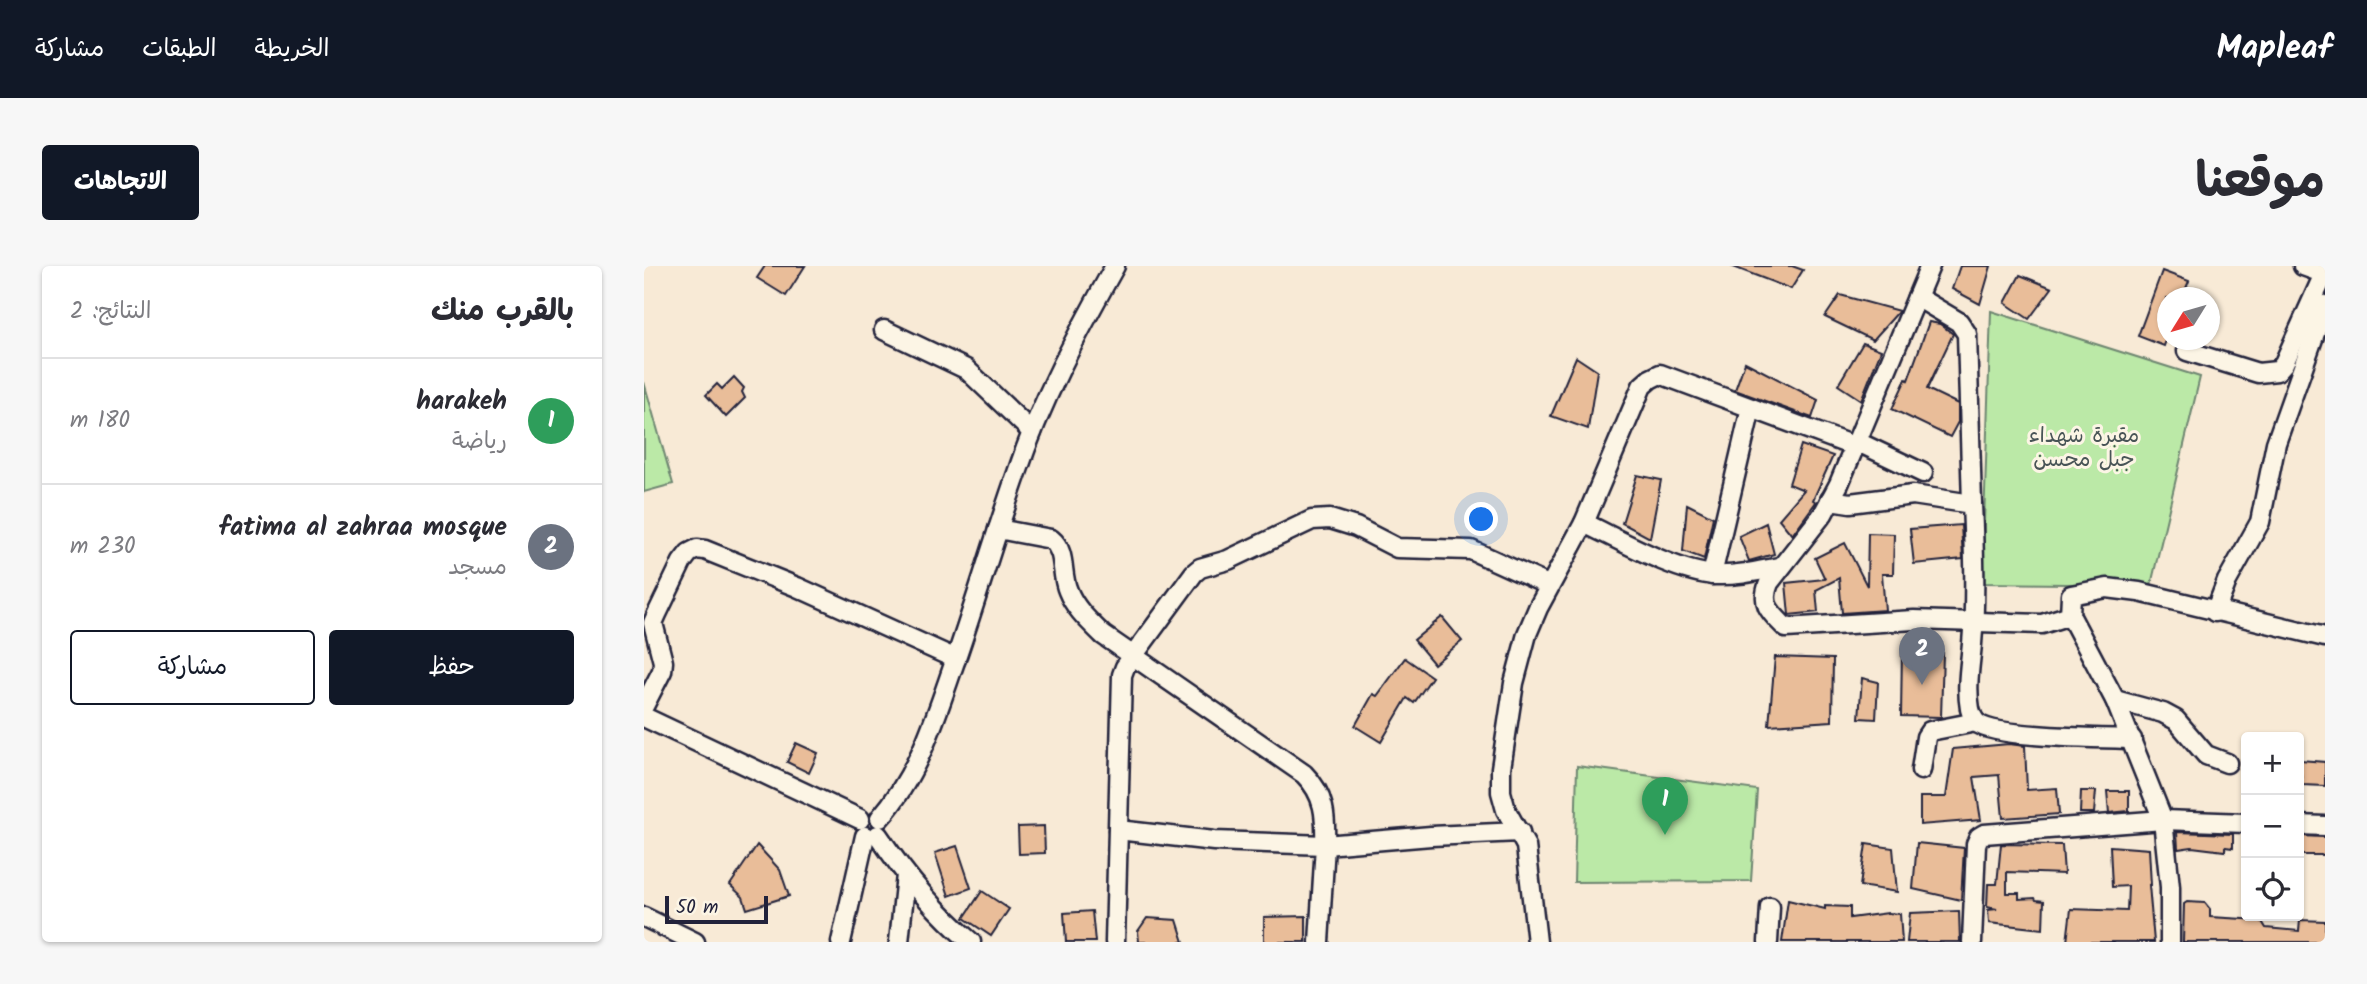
<!DOCTYPE html>
<html lang="ar">
<meta charset="utf-8">
<style>
:root{--surface:#fff;--page:#f7f7f7;--text:#2b2b33;--muted:#7c7c81;--line:#e1e1e2;--accent:#111827}
body{margin:0;font-family:Kalam,"Playpen Sans Arabic",sans-serif;background:var(--page);color:var(--text);direction:rtl}
.controls{position:absolute;right:21px;bottom:21px;display:grid;overflow:hidden;border-radius:7px;box-shadow:0 2px 5px #0004}
.controls button{width:63px;height:63px;display:grid;place-items:center;padding:0;border:0;border-bottom:2px solid var(--line);background:var(--surface);color:var(--text);font:35px sans-serif}
.compass{position:absolute;left:1513px;top:21px;width:63px;height:63px;border-radius:50%;background:var(--surface);box-shadow:0 2px 5px #0004;rotate:233deg}
.scale{position:absolute;left:21px;bottom:18px;width:103px;box-sizing:border-box;padding-left:7px;border:4px solid #22223b;border-top:0;font-size:19px;line-height:24px;white-space:nowrap;color:#22223b;-webkit-text-stroke:5px #fcf5e5;paint-order:stroke}
.you{position:absolute;left:838px;top:254px;width:24px;height:24px;margin:-18px;border:5px solid #fff;border-radius:50%;background:#1a73e8;box-shadow:0 0 0 10px #1a73e833}
.badge{display:grid;place-items:center;width:46px;height:46px;border-radius:50%;background:var(--accent);color:#fff;font-size:23px;font-weight:700}
.pin{position:absolute;translate:-50% -58px;filter:drop-shadow(0 2px 4px #0008)}
.pin::after{content:'';position:absolute;top:37px;width:24px;height:21px;background:inherit;clip-path:polygon(0 0,100% 0,50% 100%)}
.list{margin:0;padding:0;list-style:none}
h2{display:flex;justify-content:space-between;align-items:center;height:91px;margin:0;padding:0 28px;font-size:30px}
h2 small{font-size:23px;font-weight:400;color:var(--muted)}
.list li{display:grid;grid-template-columns:46px 1fr auto;gap:21px;align-items:center;box-sizing:border-box;height:126px;padding:0 28px;border-top:2px solid var(--line)}
.list b{display:block;font-size:26px;white-space:nowrap}
.list p{margin:0;font-size:23px;white-space:nowrap;color:var(--muted)}
.list em{font-size:23px;font-style:normal;color:var(--muted)}
.actions{display:flex;gap:14px;padding:21px 28px}
.actions a{flex:1;padding:16px 0;border:2px solid var(--accent);border-radius:7px;text-align:center;font-size:24px;color:var(--accent)}
.actions .main{background:var(--accent);color:#fff}
.icon{flex:none;width:38px;height:38px;fill:none;stroke:currentColor;stroke-width:2;stroke-linecap:round;stroke-linejoin:round}
.map{position:relative;flex:none;width:1681px;height:676px;overflow:hidden;direction:ltr;border-radius:7px}
header{display:flex;align-items:center;gap:42px;box-sizing:border-box;height:98px;padding:0 35px;background:var(--accent);color:#fff}
header strong{font-size:33px}
nav{display:flex;gap:38px;margin-inline-start:auto;font-size:24px}
.intro{display:flex;align-items:center;justify-content:space-between;box-sizing:border-box;height:168px;padding:0 42px}
h1{margin:0;font-size:49px}
.button{padding:18px 32px;border-radius:7px;background:var(--accent);color:#fff;font-size:24px;font-weight:700}
main{display:flex;gap:42px;padding:0 42px}
aside{flex:1;background:var(--surface);border-radius:7px;box-shadow:0 2px 5px #0004}
.map>svg:first-child{display:block}
</style>
<header>
<strong>Mapleaf</strong>
<nav><a>الخريطة</a><a>الطبقات</a><a>مشاركة</a></nav>
</header>
<div class="intro"><h1>موقعنا</h1><a class="button">الاتجاهات</a></div>
<main>
<div class="map">
<svg width="1681" height="676" viewBox="0 0 1681 676">
<rect width="100%" height="100%" fill="#f8ead6"/>
<filter id="ink" filterUnits="userSpaceOnUse"><feTurbulence type="fractalNoise" baseFrequency=".0143" numOctaves="2"/><feDisplacementMap in="SourceGraphic" scale="14" xChannelSelector="R" yChannelSelector="G"/><feConvolveMatrix kernelMatrix="1 2 1 2 8 2 1 2 1" color-interpolation-filters="sRGB"/></filter>
<g filter="url(#ink)">
<g fill="#bbe9a7" stroke="#6e8671" stroke-width="2">
<polygon points="1347,45 1556,111 1507,319 1338,317"/>
<polygon points="0,116 29,218 0,226"/>
<polygon points="933,500 1113,524 1107,615 930,616"/>
</g>
<g fill="#e9bd99" stroke="#22223b" stroke-width="2">
<polygon points="121,0 161,0 142,30 113,12"/>
<polygon points="1087,0 1148,0 1159,4 1147,23"/>
<polygon points="1316,0 1347,0 1336,38 1308,23"/>
<polygon points="1518,5 1545,15 1538,32 1523,32 1523,71 1520,80 1494,70"/>
<polygon points="1376,9 1408,22 1385,53 1361,37"/>
<polygon points="1196,29 1255,45 1229,74 1181,51"/>
<polygon points="1285,56 1296,58 1309,68 1283,123 1314,138 1314,156 1306,171 1248,143 1262,113 1264,114"/>
<polygon points="1219,77 1237,84 1217,134 1194,119"/>
<polygon points="932,91 953,105 944,163 907,150"/>
<polygon points="1101,96 1174,134 1168,152 1091,124"/>
<polygon points="90,111 100,122 98,126 101,132 82,151 62,129 73,118 78,123"/>
<polygon points="1157,179 1189,190 1169,234 1172,236 1148,269 1135,253 1160,224 1145,218"/>
<polygon points="993,209 1017,214 1006,272 978,257"/>
<polygon points="1043,238 1069,251 1060,293 1039,285"/>
<polygon points="1122,257 1130,288 1105,295 1095,270"/>
<polygon points="1317,259 1319,293 1270,298 1266,263"/>
<polygon points="1224,267 1250,268 1249,308 1238,308 1241,344 1198,347 1195,312 1172,324 1174,346 1145,349 1142,317 1181,313 1171,292 1201,277 1223,320"/>
<polygon points="798,351 818,375 790,398 770,374"/>
<polygon points="1258,383 1273,383 1275,388 1299,387 1297,451 1257,450"/>
<polygon points="1131,391 1189,393 1188,455 1125,459"/>
<polygon points="761,392 788,411 770,437 763,432 737,476 711,460 729,428 733,430"/>
<polygon points="1218,412 1234,416 1232,453 1215,452"/>
<polygon points="152,477 174,487 165,507 143,496"/>
<polygon points="1365,478 1381,480 1383,524 1413,522 1415,548 1359,552 1355,509 1330,511 1337,554 1276,559 1276,531 1302,531 1309,483"/>
<polygon points="1656,494 1681,496 1681,520 1658,519"/>
<polygon points="1437,525 1452,525 1450,547 1436,547"/>
<polygon points="1463,525 1485,525 1485,545 1465,547"/>
<polygon points="400,560 401,587 375,588 374,561"/>
<polygon points="1533,566 1589,568 1589,582 1581,581 1581,585 1548,581 1534,583"/>
<polygon points="1655,570 1681,571 1681,589 1655,589"/>
<polygon points="1273,577 1320,582 1317,634 1269,623"/>
<polygon points="1222,578 1249,582 1253,626 1216,620"/>
<polygon points="1357,578 1418,579 1420,608 1363,606 1363,627 1375,627 1375,633 1391,632 1392,634 1400,635 1399,663 1345,657 1344,644 1353,643 1343,641 1344,618 1353,618"/>
<polygon points="113,579 136,604 145,630 103,643 99,631 86,619"/>
<polygon points="313,580 327,622 305,630 291,587"/>
<polygon points="1466,580 1505,583 1507,619 1505,619 1510,676 1423,676 1427,643 1483,645 1484,620 1468,621"/>
<polygon points="338,625 365,643 347,670 320,652"/>
<polygon points="1144,634 1181,643 1181,640 1206,641 1206,652 1244,647 1256,648 1258,676 1138,676"/>
<polygon points="1543,636 1561,637 1566,643 1566,651 1617,654 1622,662 1655,665 1656,654 1681,655 1681,676 1539,676 1540,638"/>
<polygon points="448,645 451,676 422,676 420,647"/>
<polygon points="1315,645 1316,676 1263,676 1266,647"/>
<polygon points="662,650 662,676 620,676 620,651"/>
<polygon points="503,652 533,654 540,676 495,676 494,665"/>
</g>
<g fill="none" stroke-linecap="round" stroke-linejoin="round">
<defs>
<g id="minor">
<path d="M1286,0L1195,218L1179,248L1125,317C1116,339 1127,347 1142,362L1270,354L1398,358L1426,349L1427,329L1463,322L1495,326L1681,371"/>
<polyline points="1659,0 1681,8"/>
<polyline points="1273,31 1315,56 1323,68 1328,238"/>
<polyline points="240,64 322,103 388,166"/>
<polyline points="1543,85 1614,107 1633,105 1640,97 1680,8"/>
<polyline points="1214,176 1279,207"/>
<path d="M1186,234L1206,237L1269,229L1328,238C1330,284 1332,332 1328,378C1326,400 1322,421 1326,443C1327,447 1330,454 1333,457C1351,472 1461,472 1488,473"/>
<path d="M940,257C976,274 1031,306 1071,309C1093,310 1114,305 1135,301"/>
<path d="M354,263L407,273C423,286 416,307 424,325C431,343 446,356 459,369L660,508C681,529 682,550 681,579L787,570L876,566"/>
<polyline points="1068,309 1107,142"/>
<polyline points="1571,346 1583,315 1616,256 1632,177 1681,39"/>
<polyline points="1426,349 1471,434 1519,554 1526,621 1526,676"/>
<polyline points="1471,434 1519,447 1532,454 1562,489 1583,497"/>
<polyline points="0,440 18,405 19,396 9,357 13,348 38,296 45,287 53,283 61,284 153,321 312,393"/>
<polyline points="0,451 216,553"/>
<polyline points="1277,504 1282,471 1286,465 1332,456"/>
<path d="M236,552C273,510 290,456 308,404C331,339 350,272 373,207C397,135 434,66 471,0"/>
<polyline points="1655,559 1681,560"/>
<polyline points="474,564 570,575 681,579 675,676"/>
<path d="M234,569C261,609 290,645 327,676"/>
<polyline points="0,651 51,676"/>
<polyline points="197,676 221,570"/>
<polyline points="255,676 262,609"/>
<polyline points="471,676 478,409 481,401 550,307 556,302 584,294 668,254 686,253 712,261 753,282 827,284 904,319"/>
<polyline points="893,676 882,580 862,544 857,526 857,502 870,417 883,368 894,342 940,257 998,120 1006,113 1016,108 1212,181"/>
<polyline points="1124,676 1126,641"/>
<polyline points="1328,676 1332,578 1335,571 1340,568 1519,554 1602,557"/>
</g>
</defs>
<use href="#minor" stroke="#22223b" stroke-width="23"/>
<use href="#minor" stroke="#fcf5e5" stroke-width="18"/>
</g>
</g>
<g text-anchor="middle" stroke-width="6" stroke-linejoin="round" paint-order="stroke">
<g font-size="21" fill="#485456" stroke="#fcf5e5">
<text x="1440" y="176">مقبرة شهداء<tspan x="1440" dy="24">جبل محسن</tspan></text>
</g>
</g>
</svg>
<div class="controls">
<button>+</button>
<button>−</button>
<button><svg class="icon" aria-label="locate" viewBox="0 0 24 24"><circle cx="12" cy="12" r="6"/><path d="M12 2v4M12 18v4M2 12h4M18 12h4"/></svg></button>
</div>
<svg class="compass" viewBox="-18 -18 36 36"><path d="M0-13l5 13h-10z" fill="#e53935"/><path d="M0 13l5-13h-10z" fill="#7c7c81"/></svg>
<div class="scale">50 m</div>
<div class="you"></div>
<div class="pin badge" style="left:1021px;top:569px;background:#2e9e5b">1</div>
<div class="pin badge" style="left:1278px;top:419px;background:#6b7280">2</div>
</div>
<aside>
<h2>بالقرب منك<small>النتائج: 2</small></h2>
<ul class="list">
<li><span class="badge" style="background:#2e9e5b">1</span><div><b>harakeh</b><p>رياضة</p></div><em>180 m</em></li>
<li><span class="badge" style="background:#6b7280">2</span><div><b>fatima al zahraa mosque</b><p>مسجد</p></div><em>230 m</em></li>
</ul>
<div class="actions"><a class="main">حفظ</a><a>مشاركة</a></div>
</aside>
</main>
